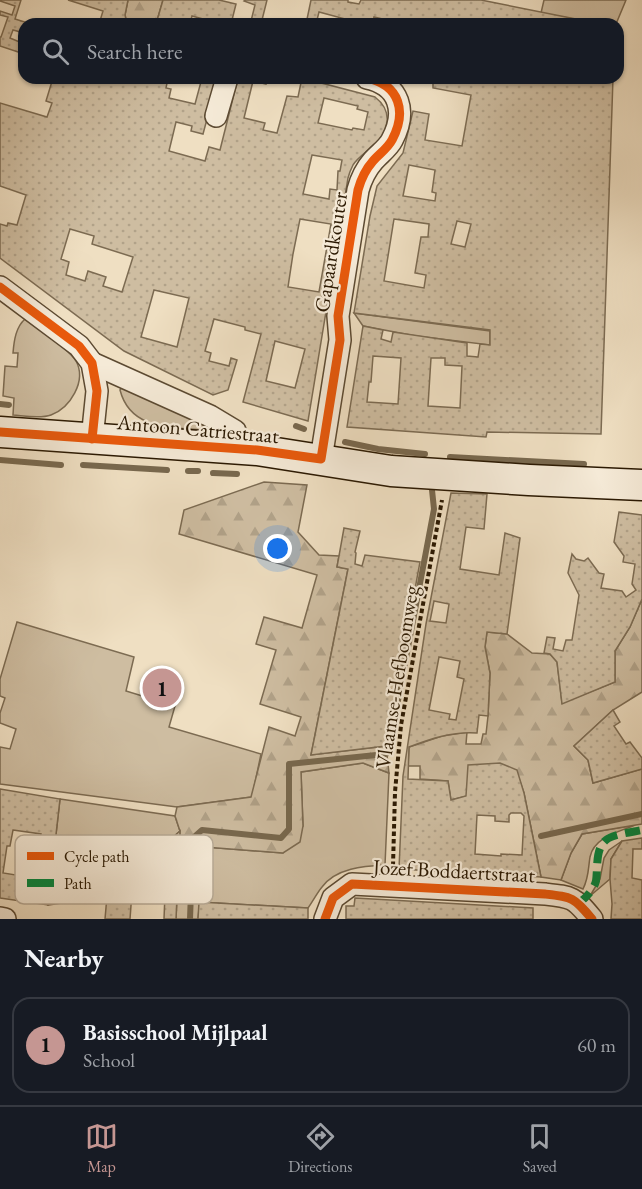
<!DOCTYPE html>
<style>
:root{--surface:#171b24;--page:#242831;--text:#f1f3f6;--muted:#9ea1a6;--line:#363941;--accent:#c59692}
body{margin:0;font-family:"EB Garamond",serif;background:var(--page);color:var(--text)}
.you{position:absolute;left:278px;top:549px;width:21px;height:21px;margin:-15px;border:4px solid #fff;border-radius:50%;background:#1a73e8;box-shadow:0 0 0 9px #1a73e833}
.badge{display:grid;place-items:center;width:39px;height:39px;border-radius:50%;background:var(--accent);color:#111;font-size:20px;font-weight:700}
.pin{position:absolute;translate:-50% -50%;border:3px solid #fff;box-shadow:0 2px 6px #0006}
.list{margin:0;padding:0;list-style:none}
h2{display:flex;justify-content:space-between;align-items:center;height:78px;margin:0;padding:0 24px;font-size:26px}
h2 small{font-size:20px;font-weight:400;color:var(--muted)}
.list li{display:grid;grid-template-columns:39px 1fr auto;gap:18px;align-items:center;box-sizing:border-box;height:96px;margin:0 12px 12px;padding:0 12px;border:2px solid var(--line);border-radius:18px}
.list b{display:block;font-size:22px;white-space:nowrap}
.list p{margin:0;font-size:20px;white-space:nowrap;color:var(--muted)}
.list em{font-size:20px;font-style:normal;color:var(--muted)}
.icon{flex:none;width:33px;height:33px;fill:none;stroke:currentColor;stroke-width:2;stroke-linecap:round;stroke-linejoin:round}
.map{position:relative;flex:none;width:642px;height:919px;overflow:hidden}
.search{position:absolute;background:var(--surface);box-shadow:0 2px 4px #0004;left:18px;right:18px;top:18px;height:66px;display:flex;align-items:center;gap:15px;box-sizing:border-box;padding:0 21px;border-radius:18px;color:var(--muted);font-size:22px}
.sheet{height:186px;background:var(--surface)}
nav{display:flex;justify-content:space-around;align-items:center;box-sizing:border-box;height:84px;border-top:2px solid var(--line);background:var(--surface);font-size:16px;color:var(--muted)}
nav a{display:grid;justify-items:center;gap:3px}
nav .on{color:var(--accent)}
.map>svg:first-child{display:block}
</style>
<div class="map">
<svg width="642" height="919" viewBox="0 0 642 919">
<defs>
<pattern id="forest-firs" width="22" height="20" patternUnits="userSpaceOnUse" patternTransform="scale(1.5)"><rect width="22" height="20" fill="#cebda1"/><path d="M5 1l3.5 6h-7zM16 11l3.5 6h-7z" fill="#b1a289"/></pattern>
<pattern id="garden-dots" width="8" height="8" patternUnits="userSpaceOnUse" patternTransform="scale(1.5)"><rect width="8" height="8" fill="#cebda1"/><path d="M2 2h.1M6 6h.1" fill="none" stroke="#b1a289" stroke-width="1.8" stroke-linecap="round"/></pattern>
</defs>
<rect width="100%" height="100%" fill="#efdfc2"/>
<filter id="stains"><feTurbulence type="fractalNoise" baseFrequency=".00333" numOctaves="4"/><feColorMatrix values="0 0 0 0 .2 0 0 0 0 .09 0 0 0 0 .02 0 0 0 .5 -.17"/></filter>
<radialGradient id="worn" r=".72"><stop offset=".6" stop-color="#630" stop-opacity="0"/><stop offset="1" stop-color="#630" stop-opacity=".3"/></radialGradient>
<g fill="#cebda1" stroke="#7c6b52" stroke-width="1.5">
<polygon points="544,0 626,0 616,24 601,24 541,13"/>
<polygon points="354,313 490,331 490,345 416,336 363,326"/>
<path d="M25,319C38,329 68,348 76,361C87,381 70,408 51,415C40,419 25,416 13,415L14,398L3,396L5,366L17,367L18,353H13C14,340 16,327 25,319Z"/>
<path d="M122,387L205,424L201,430C169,427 130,429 120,390Z"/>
<polygon points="17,622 134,657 126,691 175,706 169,727 261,754 252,797 177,807 0,784 0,747 10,749 16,729 0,723 0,713 5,698 0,696 0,679"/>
<path d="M363,763L389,773L385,865C364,866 336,868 322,887C317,893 313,901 308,908L199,902L205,847L283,853L303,826L301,772Z"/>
<polygon points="60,799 175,816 180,831 107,896 48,905"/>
<path d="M635,825C619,832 594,837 590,857C588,869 589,877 583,889L561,880L571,853L582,834Z"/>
<polygon points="622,841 611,859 610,879 590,896 600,879 604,858 609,850"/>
</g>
<g fill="url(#forest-firs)" stroke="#7c6b52" stroke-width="1.5">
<polygon points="128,0 163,0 156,24 127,24 125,15"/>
<polygon points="264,482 307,485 298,532 319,555 339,556 337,567 348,569 311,755 386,746 389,773 363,763 301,772 303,826 300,842 283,853 205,847 198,919 176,919 180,831 175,816 177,807 251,797 269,727 295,736 301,717 260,704 276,650 256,644 264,617 302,628 317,575 179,534 184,510"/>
<polygon points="642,599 642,692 613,710 574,746 588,760 593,783 642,769 642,824 582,834 571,853 561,880 541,877 524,793 516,770 467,796 451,800 448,781 420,779 420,766 408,766 409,747 442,736 467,732 466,744 481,744 483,734 486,734 488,716 490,673 485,647 487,632 507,634 532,653 550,654 557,662 562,703 615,682 615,651 630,627"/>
</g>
<g fill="url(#garden-dots)" stroke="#7c6b52" stroke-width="1.5" fill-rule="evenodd">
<polygon points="0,0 21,0 15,19 31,24 24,24 24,33 13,30 10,38 22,43 24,36 24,54 0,46 0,37 1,37 8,17 0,15 0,11 12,15 15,6 0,1"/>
<polygon points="68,0 128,0 125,15 127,24 99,24 103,11"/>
<polygon points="163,0 219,0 236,4 231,24 221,24 192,16 190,24 156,24"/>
<polygon points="245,0 267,0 261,24 251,21 255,5 244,1"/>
<polygon points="311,0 348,0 348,2 359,4 361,0 481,0 601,24 444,24 428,20 427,24 403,24 374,17 372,24 349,24 349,20 319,12 316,24 306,24"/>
<path d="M53,78H168L166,88L171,89L169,98L195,104L202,78H218L203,134L191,131L192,126L176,122L169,151L205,161L209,147L220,150L238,78H267L266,84L253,81L244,118L265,123L263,130L277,133L287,96L298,97L302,78L375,97C393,111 390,131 374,145C367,152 358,157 353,165C351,169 349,174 348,178L308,421L243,402L261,334L245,330V327L214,319L205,351L211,353L209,361L229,366L231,358L237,360L228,390L213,395L124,351L0,258V224L7,226L8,223L17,225L26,195L0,186V103L47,117L52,103L46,101ZM324,98L358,106L357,109L368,112L364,130L353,128L352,130L318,123ZM312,155L342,160L340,171H338L337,190L330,189L329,199L303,194ZM300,219L331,224L319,292L288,287L293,254ZM70,229L94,236L92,244L133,257L122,292L103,286L106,277L88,271L85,281L66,275L69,262L61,259ZM154,290L189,298L177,347L141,337ZM275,341L305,349L295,388L266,381Z"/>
<path d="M433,78H613L601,434L487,432L486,437L347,427L363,326L383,330L381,339L391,342L393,332L467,343V356L478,357L480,344L490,345V330L354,313L370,216L377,186L403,153L413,111L429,114L425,140L462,146L471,95L433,88ZM409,165L435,170L432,192L436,193L435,201L403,196ZM394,219L429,224L428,237H421L415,273L426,275L424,288L384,281ZM457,221L471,224L465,247L451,244ZM373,356L401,358L398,404L367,402L369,382H371ZM431,358H445V365L462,366L460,408L428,406Z"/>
<path d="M451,493L487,494L484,529L466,527L460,569L499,575L505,533L520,538L507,634L487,632L485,647L490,673L488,716L479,715L477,733C453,731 430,739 409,747L408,779L448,781L451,800L466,796L468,765L500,763L517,770L524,793L541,877L399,869L403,776L426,624ZM434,601L449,604L446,623L430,621ZM439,657L460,661L457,677L464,679L456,720L449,719L450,714L429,710ZM511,813H521L524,816L522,855L501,854V856L475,854L477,815L495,816V821L509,822V815Z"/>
<polygon points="619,512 642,515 642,599 630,627 615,651 615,682 562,704 557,662 550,654 544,653 547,637 555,638 553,649 563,651 566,640 572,640 579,595 568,573 572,554 576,559 584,561 588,558 599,573 604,574 601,588 622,591 626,597 636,590 632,584 635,564 623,562 624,556 614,542"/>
<polygon points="344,528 360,531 355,552 356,553 355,564 362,566 365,555 420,562 386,746 311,755 348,569 337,567"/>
<polygon points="613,710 620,722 614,726 626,744 630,742 642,758 642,769 593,783 588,760 574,746"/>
<path d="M0,789L60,799L48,905L0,898ZM13,830L41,834L34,878L3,873L7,846H10Z"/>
<polygon points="180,831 176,919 164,919 165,894 132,892 130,919 105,919 107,896"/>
<polygon points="642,838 642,849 633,849 632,878 642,880 642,919 611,919 612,904 610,879 611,859 622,841"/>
<polygon points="355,898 533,908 533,919 346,919 346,906 354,906"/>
<polygon points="199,902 308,908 308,919 198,919"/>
</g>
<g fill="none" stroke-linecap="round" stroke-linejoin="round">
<g stroke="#78684e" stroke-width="6">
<polyline points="0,404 9,405"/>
<polyline points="296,426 304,429"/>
<polyline points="345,442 378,449 425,454"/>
<polyline points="450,457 584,464"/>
<polyline points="0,460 61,465"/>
<polyline points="83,465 167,470"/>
<polyline points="188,471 198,471"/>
<polyline points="213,473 237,474"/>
<polyline points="393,727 434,509 432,490"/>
<polyline points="541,836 642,814"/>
<polyline points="190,919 193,838 202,830 281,838 289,829 289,764 386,754"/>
</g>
<defs>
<g id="minor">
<polyline points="216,116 227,78"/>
<polyline points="0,287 79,346 92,363 97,391 92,439"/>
<polyline points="92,363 210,416 235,431"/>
<path d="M321,459L340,340L338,316L358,190C361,179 366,169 373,161C379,154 388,148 392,140C407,112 400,85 367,78"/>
<polyline points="0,918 5,919"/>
<path d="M325,919L333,898L352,884L545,894C572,897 574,897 592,919"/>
</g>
<polyline id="secondary" points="0,432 257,450 391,471 529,480 642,485"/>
</defs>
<use href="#minor" stroke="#5c4a32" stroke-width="24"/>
<use href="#secondary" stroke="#2b1902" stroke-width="33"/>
<polyline stroke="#2b1902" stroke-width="4" stroke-dasharray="4.5 3" stroke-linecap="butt" points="393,866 395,792 401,725 442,500"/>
<use href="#minor" stroke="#f5ead7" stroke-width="21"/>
<use href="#secondary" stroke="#f5ead7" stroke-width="30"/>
<path stroke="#00873e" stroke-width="8" stroke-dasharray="15 8" stroke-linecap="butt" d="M579,903C586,898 594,889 596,881C598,868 595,849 606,840C613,834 633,832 642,830"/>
<defs>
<g id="cycleway">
<polyline points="0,287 79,346 92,363 97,391 92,439"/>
<path d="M0,432L257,450L321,459L340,340L338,316L358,190C361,179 366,169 373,161C379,154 388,148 392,140C407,112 400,85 367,78"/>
<path d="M325,919L333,898L352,884L545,894C572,897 574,897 592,919"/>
</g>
</defs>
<use href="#cycleway" stroke="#f5ead7" stroke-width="13"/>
<use href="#cycleway" stroke="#e8590c" stroke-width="9"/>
</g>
<g text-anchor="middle" stroke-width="4.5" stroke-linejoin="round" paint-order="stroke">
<g font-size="21" fill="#2b1902" stroke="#f5ead7">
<text transform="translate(331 252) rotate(-81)" y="7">Gapaardkouter</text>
<text transform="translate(198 429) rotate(5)" y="7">Antoon Catriestraat</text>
<text transform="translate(397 677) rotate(-81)" y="7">Vlaamse-Hefboomweg</text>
<text transform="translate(454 871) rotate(3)" y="7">Jozef Boddaertstraat</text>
</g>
</g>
<rect x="15" y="835" width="198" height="69" rx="9" fill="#f5ead7" stroke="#b8ab97" stroke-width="1.5"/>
<rect x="27" y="852" width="27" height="8" fill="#e8590c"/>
<rect x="27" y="879" width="27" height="8" fill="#00873e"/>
<g font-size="16" fill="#2b1902">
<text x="64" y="862">Cycle path</text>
<text x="64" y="889">Path</text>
</g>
<rect width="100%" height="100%" filter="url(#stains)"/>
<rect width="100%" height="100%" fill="url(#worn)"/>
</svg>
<div class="you"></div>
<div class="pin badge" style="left:162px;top:688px">1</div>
<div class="search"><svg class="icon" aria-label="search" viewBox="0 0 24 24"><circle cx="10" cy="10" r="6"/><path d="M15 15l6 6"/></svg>Search here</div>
</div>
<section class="sheet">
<h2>Nearby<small></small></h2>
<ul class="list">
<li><span class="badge">1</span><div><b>Basisschool Mijlpaal</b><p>School</p></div><em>60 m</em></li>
</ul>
</section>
<nav>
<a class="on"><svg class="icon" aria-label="map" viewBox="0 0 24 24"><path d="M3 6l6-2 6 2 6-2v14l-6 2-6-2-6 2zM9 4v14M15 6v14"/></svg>Map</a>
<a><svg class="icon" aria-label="directions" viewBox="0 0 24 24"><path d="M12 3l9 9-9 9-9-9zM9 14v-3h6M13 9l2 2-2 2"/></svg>Directions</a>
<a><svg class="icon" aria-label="saved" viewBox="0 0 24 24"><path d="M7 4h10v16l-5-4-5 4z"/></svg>Saved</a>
</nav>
